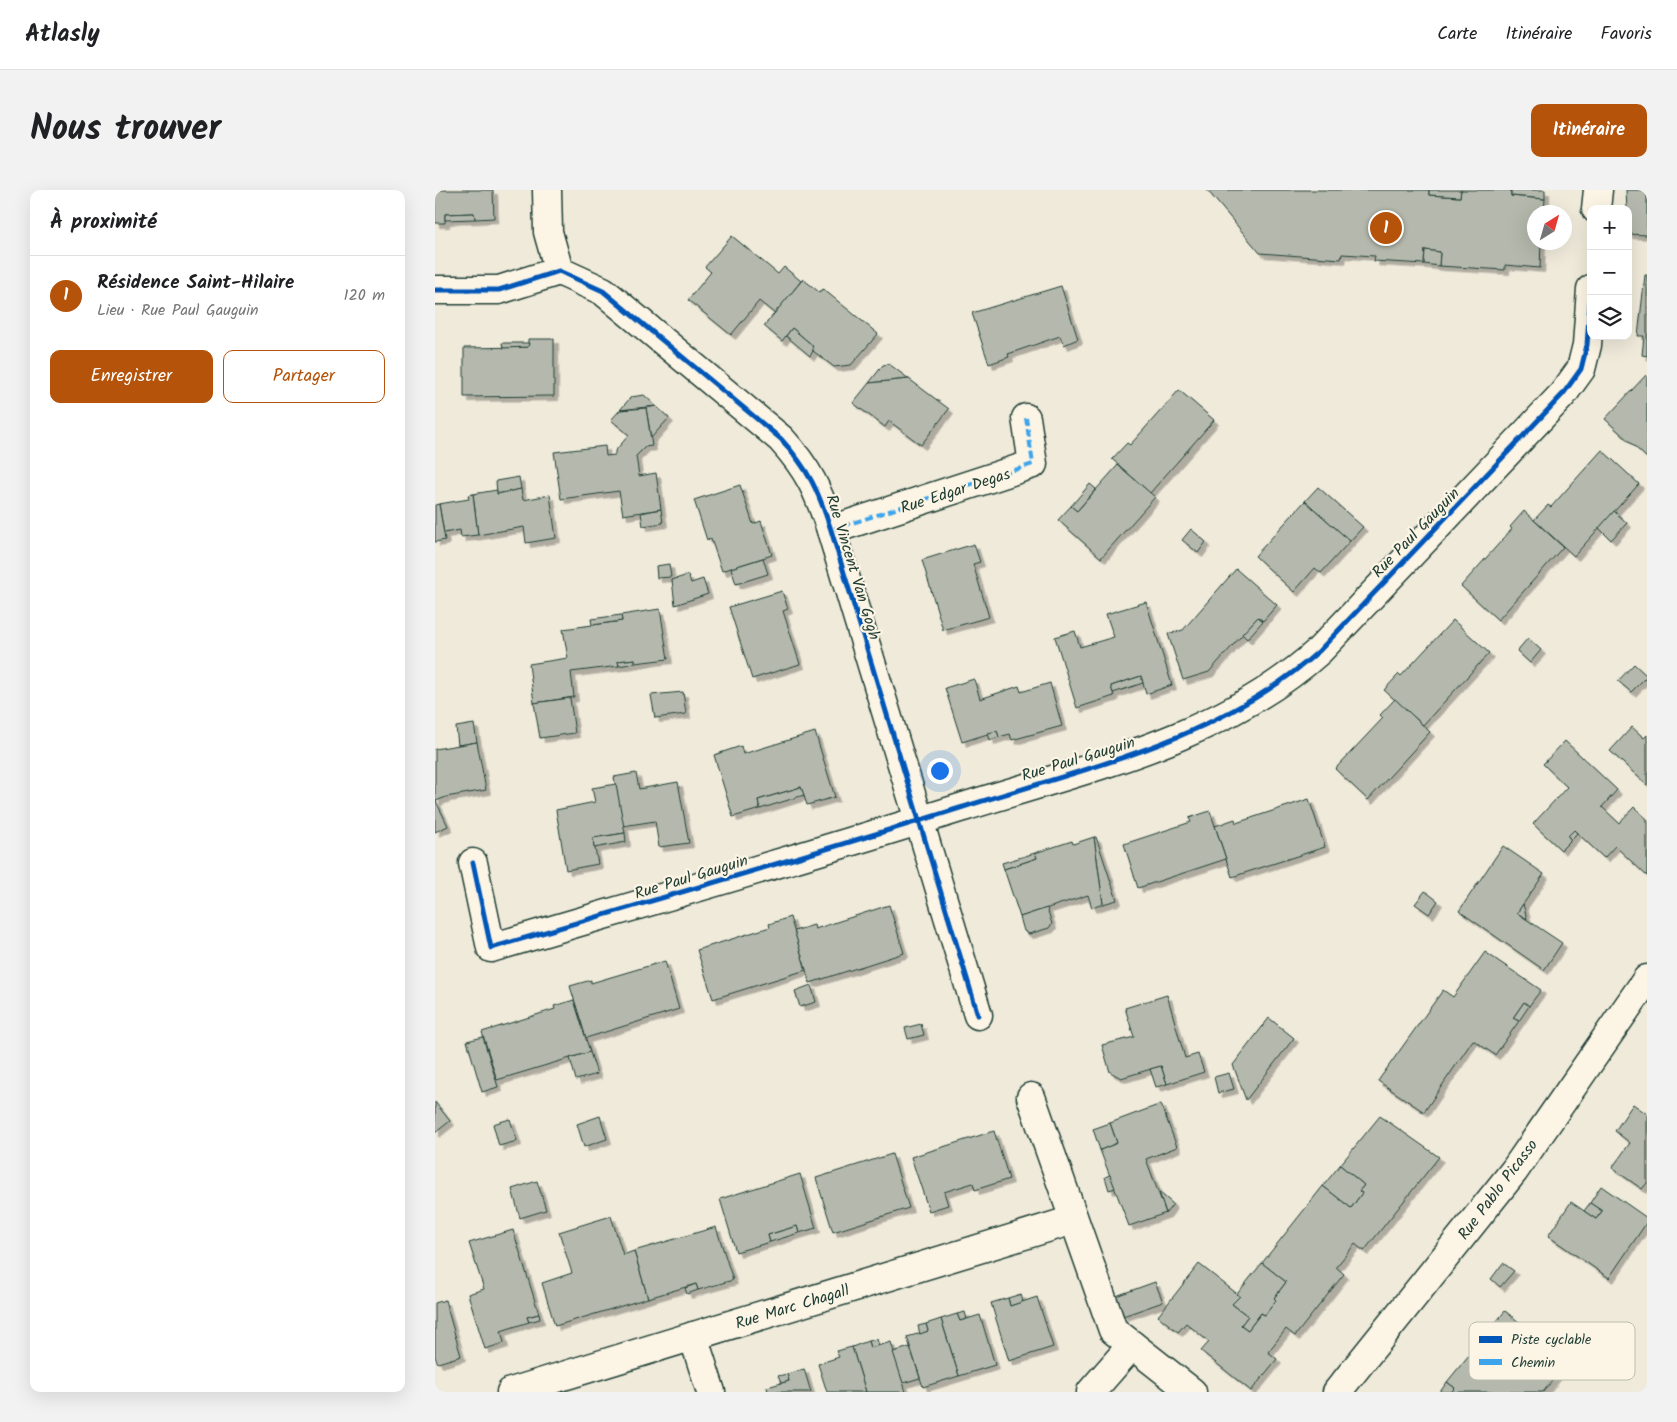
<!DOCTYPE html>
<html lang="fr">
<meta charset="utf-8">
<style>
:root{--surface:#fff;--page:#f2f2f2;--text:#202124;--muted:#757577;--line:#e0e0e0;--accent:#b45309}
body{margin:0;font-family:Kalam,sans-serif;background:var(--page);color:var(--text)}
.controls{position:absolute;right:15px;top:15px;display:grid;overflow:hidden;border-radius:10px;box-shadow:0 5px 20px #0002}
.controls button{width:45px;height:45px;display:grid;place-items:center;padding:0;border:0;border-bottom:1px solid var(--line);background:var(--surface);color:var(--text);font:25px sans-serif}
.compass{position:absolute;left:1092px;top:15px;width:45px;height:45px;border-radius:50%;background:var(--surface);box-shadow:0 5px 20px #0002;rotate:37deg}
.you{position:absolute;left:504px;top:580px;width:18px;height:18px;margin:-12px;border:4px solid #fff;border-radius:50%;background:#1a73e8;box-shadow:0 0 0 8px #1a73e833}
.badge{display:grid;place-items:center;width:32px;height:32px;border-radius:50%;background:var(--accent);color:#fff;font-size:16px;font-weight:700}
.pin{position:absolute;translate:-50% -50%;border:2px solid #fff;box-shadow:0 1px 5px #0006}
.list{margin:0;padding:0;list-style:none}
h2{display:flex;justify-content:space-between;align-items:center;height:65px;margin:0;padding:0 20px;font-size:21px}
h2 small{font-size:16px;font-weight:400;color:var(--muted)}
.list li{display:grid;grid-template-columns:32px 1fr auto;gap:15px;align-items:center;box-sizing:border-box;height:80px;padding:0 20px;border-top:1px solid var(--line)}
.list b{display:block;font-size:19px;white-space:nowrap}
.list p{margin:0;font-size:16px;white-space:nowrap;color:var(--muted)}
.list em{font-size:16px;font-style:normal;color:var(--muted)}
.actions{display:flex;gap:10px;padding:15px 20px}
.actions a{flex:1;padding:11px 0;border:1px solid var(--accent);border-radius:10px;text-align:center;font-size:18px;color:var(--accent)}
.actions .main{background:var(--accent);color:#fff}
.icon{flex:none;width:28px;height:28px;fill:none;stroke:currentColor;stroke-width:2;stroke-linecap:round;stroke-linejoin:round}
.map{position:relative;flex:none;width:1212px;height:1202px;overflow:hidden;border-radius:10px}
header{display:flex;align-items:center;gap:30px;box-sizing:border-box;height:70px;padding:0 25px;background:var(--surface);border-bottom:1px solid var(--line)}
header strong{font-size:24px}
nav{display:flex;gap:28px;margin-inline-start:auto;font-size:18px}
.intro{display:flex;align-items:center;justify-content:space-between;box-sizing:border-box;height:120px;padding:0 30px}
h1{margin:0;font-size:35px}
.button{padding:12px 22px;border-radius:10px;background:var(--accent);color:#fff;font-size:18px;font-weight:700}
main{display:flex;gap:30px;padding:0 30px}
aside{flex:1;background:var(--surface);border-radius:10px;box-shadow:0 5px 20px #0002}
.map>svg:first-child{display:block}
</style>
<header>
<strong>Atlasly</strong>
<nav><a>Carte</a><a>Itinéraire</a><a>Favoris</a></nav>
</header>
<div class="intro"><h1>Nous trouver</h1><a class="button">Itinéraire</a></div>
<main>
<aside>
<h2>À proximité<small></small></h2>
<ul class="list">
<li><span class="badge">1</span><div><b>Résidence Saint-Hilaire</b><p>Lieu · Rue Paul Gauguin</p></div><em>120 m</em></li>
</ul>
<div class="actions"><a class="main">Enregistrer</a><a>Partager</a></div>
</aside>
<div class="map">
<svg width="1212" height="1202" viewBox="0 0 1212 1202">
<defs>
<filter id="shadow"><feDropShadow dx="4.5" dy="4.5" stdDeviation="0" flood-color="#0004"/></filter>
</defs>
<rect width="100%" height="100%" fill="#efeada"/>
<filter id="ink" filterUnits="userSpaceOnUse"><feTurbulence type="fractalNoise" baseFrequency=".02" numOctaves="2"/><feDisplacementMap in="SourceGraphic" scale="10" xChannelSelector="R" yChannelSelector="G"/><feConvolveMatrix kernelMatrix="1 2 1 2 8 2 1 2 1" color-interpolation-filters="sRGB"/></filter>
<g filter="url(#ink)">
<g fill="#b5b9ad" stroke="#1f3d34" filter="url(#shadow)">
<polygon points="0,0 58,0 59,28 40,29 39,23 10,24 10,33 0,33"/>
<polygon points="772,0 994,0 994,5 1025,7 1026,0 1076,0 1076,6 1110,9 1109,22 1100,22 1100,52 1106,52 1105,78 1070,75 1070,80 1004,76 1005,62 990,60 989,74 939,71 940,66 907,64 906,69 825,63"/>
<polygon points="994,0 1026,0 1025,7 994,5"/>
<polygon points="1076,0 1110,0 1110,9 1076,6"/>
<polygon points="1191,0 1212,0 1212,45 1193,44"/>
<polygon points="39,23 40,29 10,30 10,24"/>
<polygon points="297,46 343,84 349,77 366,91 340,124 324,111 296,145 253,110 276,82 270,77"/>
<polygon points="990,60 1005,62 1004,76 989,74"/>
<polygon points="1210,85 1212,85 1212,166 1207,165 1209,146 1203,146"/>
<polygon points="368,89 384,102 388,99 443,144 416,175 399,177 378,161 377,155 357,138 347,151 329,136"/>
<polygon points="626,96 643,149 629,155 625,146 573,164 574,167 554,174 537,123"/>
<polygon points="357,138 377,155 378,161 375,166 351,146"/>
<polygon points="93,149 119,149 119,206 29,207 29,158 93,157"/>
<polygon points="67,153 94,153 93,157 68,158"/>
<polygon points="454,174 474,189 434,193 448,175"/>
<polygon points="1211,185 1212,186 1212,268 1170,229"/>
<polygon points="474,189 514,219 486,255 454,231 450,237 418,213 434,193"/>
<polygon points="744,200 779,230 715,303 677,269 692,253 695,255"/>
<polygon points="209,205 221,216 185,220 196,207"/>
<polygon points="221,216 234,228 216,248 211,218"/>
<polygon points="211,218 217,256 210,257 201,266 204,286 221,283 226,319 188,325 184,301 126,309 119,262 170,256 171,266 180,265 180,261 194,245 176,230 185,220"/>
<polygon points="1167,260 1204,294 1139,366 1099,330 1113,315 1116,317"/>
<polygon points="683,275 720,307 666,368 623,330 636,316 642,321"/>
<polygon points="84,287 86,299 62,304 61,291"/>
<polygon points="655,294 661,299 642,321 636,316"/>
<polygon points="305,295 318,334 326,331 337,365 287,381 276,349 272,350 259,310"/>
<polygon points="883,297 928,337 915,351 870,311"/>
<polygon points="86,299 88,310 115,305 121,348 91,353 89,337 43,345 38,304 62,300 62,304"/>
<polygon points="38,304 43,345 26,347 25,340 9,343 4,314 34,309 33,305"/>
<polygon points="870,311 915,351 886,383 880,378 859,402 820,366"/>
<polygon points="4,314 10,350 0,352 0,315"/>
<polygon points="226,319 228,333 208,336 206,323"/>
<polygon points="1089,321 1128,357 1063,430 1026,396 1077,339 1075,337"/>
<polygon points="1179,321 1192,333 1176,350 1164,338"/>
<polygon points="756,339 771,352 763,363 747,350"/>
<polygon points="539,354 545,372 538,374 554,427 508,440 487,370"/>
<polygon points="328,368 333,384 301,394 296,378"/>
<polygon points="234,374 236,387 222,388 221,376"/>
<polygon points="801,379 842,415 828,431 823,427 774,482 748,490 733,444 748,440"/>
<polygon points="253,385 256,393 268,389 273,404 240,415 237,390"/>
<polygon points="347,401 353,419 348,421 365,474 317,489 294,417"/>
<polygon points="711,412 737,495 711,504 706,486 676,496 679,506 642,518 620,447 640,441 645,457 679,447 671,424"/>
<polygon points="225,419 233,469 200,473 200,469 183,471 184,476 136,482 139,507 99,513 94,474 133,468 128,439 187,431 186,425"/>
<polygon points="186,425 187,431 157,435 156,429"/>
<polygon points="823,427 828,431 812,449 807,444"/>
<polygon points="1018,430 1054,463 988,535 949,500 964,484 966,486"/>
<polygon points="1093,448 1106,460 1095,473 1082,461"/>
<polygon points="200,469 200,473 184,476 183,471"/>
<polygon points="1199,474 1212,486 1196,502 1183,491"/>
<polygon points="706,486 708,493 678,503 676,496"/>
<polygon points="539,489 545,509 584,496 586,502 615,493 627,536 577,550 575,544 564,547 562,541 527,552 510,498"/>
<polygon points="248,502 251,524 220,528 216,505"/>
<polygon points="135,508 140,543 105,548 99,513"/>
<polygon points="960,509 995,542 933,610 900,579 948,528 945,525"/>
<polygon points="39,534 42,552 23,555 21,537"/>
<polygon points="1197,537 1209,548 1212,545 1212,595 1175,561"/>
<polygon points="562,541 564,547 555,550 553,543"/>
<polygon points="380,542 400,607 372,615 366,597 323,610 325,619 298,627 279,565 306,556 308,564"/>
<polygon points="1130,551 1182,600 1167,617 1184,633 1199,617 1212,629 1212,686 1180,656 1169,668 1139,640 1133,646 1136,650 1126,660 1098,634 1132,597 1108,574"/>
<polygon points="42,552 51,600 11,607 1,611 13,636 0,642 0,559"/>
<polygon points="201,583 204,599 243,592 254,653 224,657 220,631 188,636 179,587"/>
<polygon points="181,594 190,643 158,648 163,674 131,680 121,620 160,612 157,598"/>
<polygon points="366,597 369,605 325,619 323,610"/>
<polygon points="874,609 890,657 797,687 780,636 800,629 801,633"/>
<polygon points="775,621 791,669 703,698 689,654 756,632 754,628"/>
<polygon points="1139,640 1142,643 1136,650 1133,646"/>
<polygon points="190,643 191,652 159,658 158,648"/>
<polygon points="659,647 661,647 682,710 668,714"/>
<polygon points="659,647 668,714 657,718 653,705 585,727 569,679 602,668 600,663 637,651 638,654"/>
<polygon points="1068,656 1109,684 1082,723 1127,753 1109,780 1024,721"/>
<polygon points="600,663 602,668 569,679 567,673"/>
<polygon points="990,701 1003,711 994,724 980,714"/>
<polygon points="1088,714 1092,729 1082,723"/>
<polygon points="454,715 469,763 375,793 359,741 379,735 380,739"/>
<polygon points="612,718 617,734 614,738 594,744 589,741 585,727"/>
<polygon points="355,727 371,780 278,809 262,760 335,737 334,734"/>
<polygon points="1050,762 1106,800 1094,816 1089,812 1078,828 1084,831 1060,865 1038,850 989,922 943,891 1008,800 1018,807"/>
<polygon points="230,771 244,819 151,848 135,796 156,790 156,793"/>
<polygon points="376,795 381,812 365,817 360,801"/>
<polygon points="732,805 750,868 763,864 769,882 732,894 726,876 686,888 675,882 667,855 699,847 690,818"/>
<polygon points="139,810 155,862 62,890 47,842 120,819 119,816"/>
<polygon points="1089,812 1094,816 1084,831 1078,828"/>
<polygon points="834,828 859,848 811,910 798,875"/>
<polygon points="486,834 489,845 473,849 470,838"/>
<polygon points="48,847 63,897 47,902 32,851"/>
<polygon points="155,862 162,884 141,890 135,868"/>
<polygon points="726,876 732,894 721,897 715,879"/>
<polygon points="794,883 799,899 783,903 779,887"/>
<polygon points="0,912 15,931 0,943"/>
<polygon points="726,914 742,957 711,969 731,1023 694,1036 665,960 682,953 675,933"/>
<polygon points="1198,914 1212,924 1212,993 1207,999 1177,978 1195,953 1180,941"/>
<polygon points="165,926 172,949 149,957 142,934"/>
<polygon points="945,926 1004,967 929,1061 920,1054 901,1077 909,1084 860,1146 851,1139 833,1162 842,1169 816,1201 766,1161 774,1152 751,1133 743,1142 723,1126 764,1074 805,1106 797,1114 813,1126 806,1135 813,1140 826,1123 830,1125 841,1110 839,1108 851,1092 827,1073 888,996 916,1018 927,1003 924,1001 929,995 905,975"/>
<polygon points="75,929 82,951 64,956 58,934"/>
<polygon points="675,933 682,953 665,960 658,939"/>
<polygon points="559,941 574,989 540,1000 538,993 509,1002 513,1015 494,1021 476,967"/>
<polygon points="457,964 474,1018 398,1042 381,988"/>
<polygon points="905,975 929,995 924,1001 927,1003 916,1018 888,996"/>
<polygon points="365,984 381,1038 364,1043 362,1036 333,1045 335,1052 301,1062 285,1009"/>
<polygon points="675,985 680,998 674,1000 670,987"/>
<polygon points="102,991 111,1020 85,1028 77,999"/>
<polygon points="1166,996 1212,1028 1212,1032 1174,1088 1113,1046 1136,1012 1161,1029 1167,1021 1155,1013"/>
<polygon points="724,1002 738,1014 731,1023"/>
<polygon points="1155,1013 1167,1021 1161,1029 1149,1021"/>
<polygon points="176,1026 188,1065 199,1061 213,1108 120,1136 107,1093 137,1083 124,1042"/>
<polygon points="362,1036 364,1043 335,1052 333,1045"/>
<polygon points="281,1037 298,1090 263,1100 261,1094 213,1108 199,1061"/>
<polygon points="78,1040 104,1124 92,1127 94,1132 66,1141 69,1153 50,1159 33,1104 49,1099 34,1053"/>
<polygon points="827,1073 851,1092 839,1108 841,1110 830,1125 826,1123 813,1140 806,1135 813,1126 797,1114 805,1106 802,1104"/>
<polygon points="1068,1073 1079,1081 1065,1097 1056,1089"/>
<polygon points="720,1092 728,1112 688,1126 681,1106"/>
<polygon points="261,1094 263,1100 252,1104 250,1098"/>
<polygon points="586,1104 588,1112 575,1116 573,1108"/>
<polygon points="602,1107 618,1157 574,1171 556,1113 573,1108 575,1116"/>
<polygon points="10,1110 26,1166 3,1173 0,1167 0,1113"/>
<polygon points="1070,1121 1133,1171 1108,1202 1016,1202 1020,1198 1012,1192"/>
<polygon points="530,1122 532,1129 525,1131 522,1124"/>
<polygon points="104,1124 105,1129 94,1132 92,1127"/>
<polygon points="522,1124 525,1131 545,1125 560,1175 524,1186 506,1129"/>
<polygon points="506,1129 524,1186 488,1197 472,1147 493,1141 491,1134"/>
<polygon points="491,1134 493,1141 485,1144 483,1136"/>
<polygon points="442,1149 444,1156 435,1158 433,1151"/>
<polygon points="433,1151 435,1158 456,1152 471,1202 431,1202 417,1157"/>
<polygon points="417,1157 431,1202 392,1202 383,1174 404,1167 401,1161"/>
<polygon points="475,1157 485,1188 468,1193 458,1162"/>
<polygon points="369,1179 376,1202 333,1202 332,1197 354,1191 352,1184"/>
<polygon points="352,1184 354,1191 346,1193 343,1186"/>
<polygon points="1012,1192 1020,1198 1016,1202 1005,1202"/>
</g>
<g fill="none" stroke-linecap="round" stroke-linejoin="round">
<defs>
<g id="minor">
<polyline points="112,0 113,42 124,81"/>
<polyline points="1161,19 1163,0"/>
<path d="M0,100H64L124,81L168,101L346,249C374,280 383,300 396,340L543,825"/>
<polyline points="396,340 598,274 591,228"/>
<path d="M38,673L56,758C212,712 369,667 525,618C648,579 785,550 884,461L1128,204L1146,179L1152,155L1156,99"/>
<polyline points="596,907 678,1140 757,1202"/>
<polyline points="258,1146 276,1202"/>
<polyline points="76,1202 638,1030"/>
<polyline points="656,1202 697,1155"/>
<polyline points="902,1202 1079,981 1212,789"/>
</g>
</defs>
<use href="#minor" stroke="#1f3d34" stroke-width="31"/>
<use href="#minor" stroke="#fcf5e5" stroke-width="28"/>
<polyline stroke="#3da4eb" stroke-width="4" stroke-dasharray="8 4" stroke-linecap="butt" points="396,340 598,274 591,228"/>
<defs>
<g id="cycleway">
<path d="M0,100H64L124,81L168,101L346,249C374,280 383,300 396,340L543,825"/>
<path d="M38,673L56,758C212,712 369,667 525,618C648,579 785,550 884,461L1128,204L1146,179L1152,155L1156,99"/>
</g>
</defs>
<use href="#cycleway" stroke="#fcf5e5" stroke-width="8"/>
<use href="#cycleway" stroke="#0057b8" stroke-width="5"/>
</g>
</g>
<g text-anchor="middle" stroke-width="4.5" stroke-linejoin="round" paint-order="stroke">
<g font-size="16" fill="#1f3d34" stroke="#fcf5e5">
<text transform="translate(520 300) rotate(-18)" y="6">Rue Edgar Degas</text>
<text transform="translate(980 342) rotate(-46)" y="6">Rue Paul Gauguin</text>
<text transform="translate(419 377) rotate(73)" y="6">Rue Vincent Van Gogh</text>
<text transform="translate(643 568) rotate(-17)" y="6">Rue Paul Gauguin</text>
<text transform="translate(256 686) rotate(-17)" y="6">Rue Paul Gauguin</text>
<text transform="translate(1062 999) rotate(-53)" y="6">Rue Pablo Picasso</text>
<text transform="translate(357 1116) rotate(-17)" y="6">Rue Marc Chagall</text>
</g>
</g>
<rect x="1034" y="1132" width="166" height="58" rx="8" fill="#fcf5e5" stroke="#babeb0" stroke-width="1"/>
<rect x="1044" y="1146" width="23" height="7" fill="#0057b8"/>
<rect x="1044" y="1169" width="23" height="6" fill="#3da4eb"/>
<g font-size="14" fill="#1f3d34">
<text x="1076" y="1154">Piste cyclable</text>
<text x="1076" y="1177">Chemin</text>
</g>
</svg>
<div class="controls">
<button>+</button>
<button>−</button>
<button><svg class="icon" aria-label="layers" viewBox="0 0 24 24"><path d="M12 4l9 5-9 5-9-5zM3 14l9 5 9-5"/></svg></button>
</div>
<svg class="compass" viewBox="-18 -18 36 36"><path d="M0-13l5 13h-10z" fill="#e53935"/><path d="M0 13l5-13h-10z" fill="#757577"/></svg>
<div class="you"></div>
<div class="pin badge" style="left:951px;top:38px">1</div>
</div>
</main>
